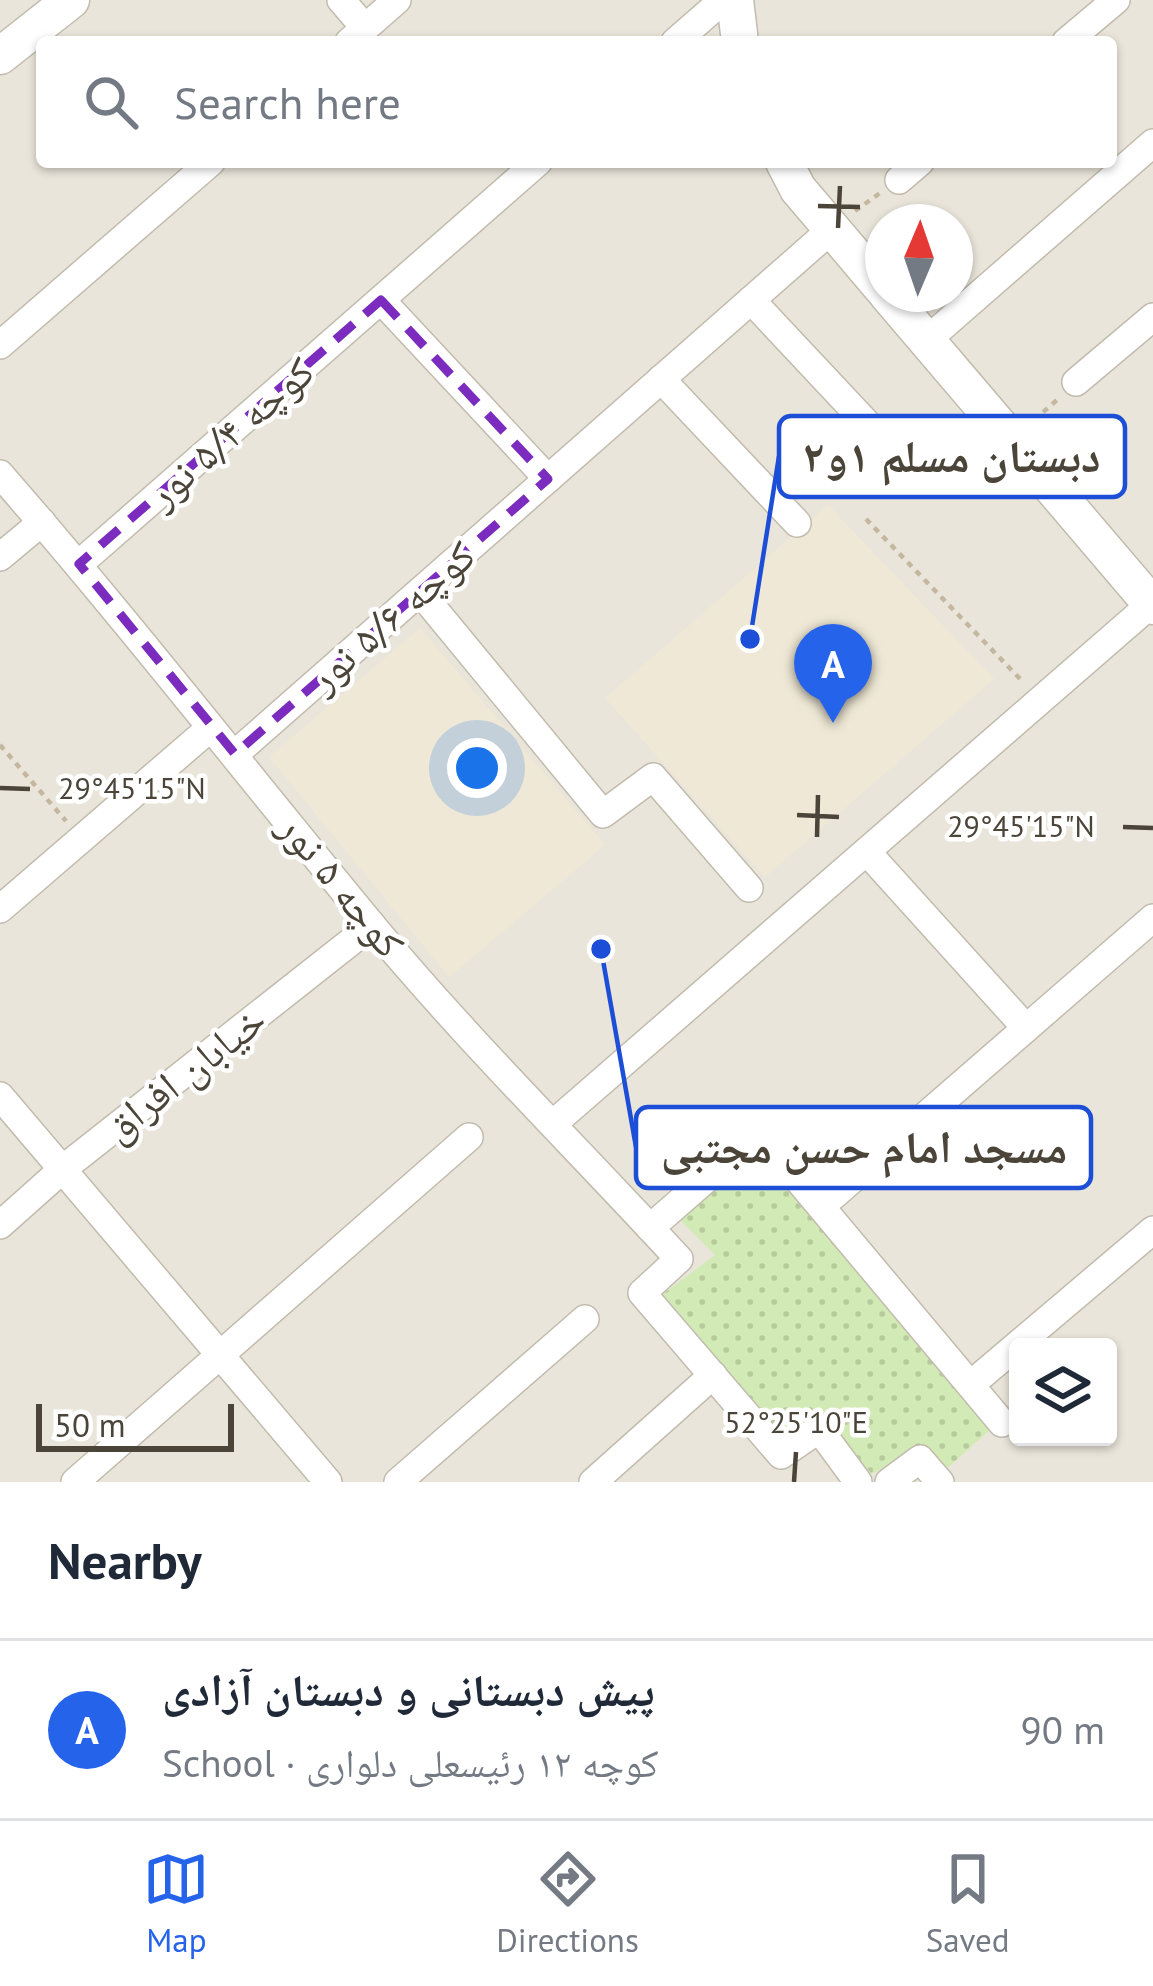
<!DOCTYPE html>
<meta charset="utf-8">
<style>
:root{--surface:#fff;--page:#f2f2f3;--text:#1f2937;--muted:#747a83;--line:#e0e1e3;--accent:#2563eb}
body{margin:0;font-family:"PT Sans","Noto Naskh Arabic",sans-serif;background:var(--page);color:var(--text)}
.controls{position:absolute;right:36px;bottom:36px;display:grid;overflow:hidden;border-radius:12px;box-shadow:0 3px 9px #0004}
.controls button{width:108px;height:108px;display:grid;place-items:center;padding:0;border:0;border-bottom:3px solid var(--line);background:var(--surface);color:var(--text);font:60px sans-serif}
.compass{position:absolute;left:865px;top:204px;width:108px;height:108px;border-radius:50%;background:var(--surface);box-shadow:0 3px 9px #0004;rotate:2deg}
.scale{position:absolute;left:36px;bottom:30px;width:198px;box-sizing:border-box;padding-left:12px;border:6px solid #4b4439;border-top:0;font-size:33px;line-height:42px;white-space:nowrap;color:#4b4439;-webkit-text-stroke:9px #fff;paint-order:stroke}
.you{position:absolute;left:477px;top:768px;width:42px;height:42px;margin:-30px;border:9px solid #fff;border-radius:50%;background:#1a73e8;box-shadow:0 0 0 18px #1a73e833}
.badge{display:grid;place-items:center;width:78px;height:78px;border-radius:50%;background:var(--accent);color:#fff;font-size:39px;font-weight:700}
.pin{position:absolute;translate:-50% -99px;filter:drop-shadow(0 3px 6px #0008)}
.pin::after{content:'';position:absolute;top:63px;width:42px;height:36px;background:inherit;clip-path:polygon(0 0,100% 0,50% 100%)}
.list{margin:0;padding:0;list-style:none}
h2{display:flex;justify-content:space-between;align-items:center;height:156px;margin:0;padding:0 48px;font-size:51px}
h2 small{font-size:39px;font-weight:400;color:var(--muted)}
.list li{display:grid;grid-template-columns:78px 1fr auto;gap:36px;align-items:center;box-sizing:border-box;height:180px;padding:0 48px;border-top:3px solid var(--line)}
.list b{display:block;font-size:45px;white-space:nowrap}
.list p{margin:0;font-size:39px;white-space:nowrap;color:var(--muted)}
.list em{font-size:39px;font-style:normal;color:var(--muted)}
.icon{flex:none;width:66px;height:66px;fill:none;stroke:currentColor;stroke-width:2;stroke-linecap:round;stroke-linejoin:round}
.map{position:relative;flex:none;width:1153px;height:1482px;overflow:hidden}
.search{position:absolute;background:var(--surface);box-shadow:0 3px 9px #0004;left:36px;right:36px;top:36px;height:132px;display:flex;align-items:center;gap:30px;box-sizing:border-box;padding:0 42px;border-radius:12px;color:var(--muted);font-size:45px}
.sheet{height:336px;background:var(--surface)}
nav{display:flex;justify-content:space-around;align-items:center;box-sizing:border-box;height:168px;border-top:3px solid var(--line);background:var(--surface);font-size:33px;color:var(--muted)}
nav a{display:grid;justify-items:center;gap:6px}
nav .on{color:var(--accent)}
.map>svg:first-child{display:block}
</style>
<div class="map">
<svg width="1153" height="1482" viewBox="0 0 1153 1482">
<defs>
<pattern id="park-dots" width="8" height="8" patternUnits="userSpaceOnUse" patternTransform="scale(3)"><rect width="8" height="8" fill="#d2eab5"/><path d="M2 2h.1M6 6h.1" fill="none" stroke="#b6ca9c" stroke-width="1.8" stroke-linecap="round"/></pattern>
</defs>
<rect width="100%" height="100%" fill="#f6f3ec"/>
<path fill="#eae5da" fill-rule="evenodd" d="M0,0H1153V1482H0ZM42,42H1111V162H42ZM883,222H955V294H883ZM1018,1347H1108V1437H1018Z"/>
<g fill="#efe8d6">
<polygon points="828,505 994,679 765,877 605,698"/>
<polygon points="420,628 605,845 449,977 269,757"/>
</g>
<polygon fill="url(#park-dots)" points="754,1152 993,1427 942,1473 919,1446 872,1474 820,1418 783,1443 659,1297 715,1255 678,1218"/>
<g fill="none" stroke-linecap="round" stroke-linejoin="round">
<defs>
<g id="minor">
<polyline points="341,0 365,28"/>
<polyline points="349,42 397,0"/>
<polyline points="675,42 723,0"/>
<polyline points="1066,42 1116,0"/>
<polyline points="899,180 920,162"/>
<polyline points="381,300 548,479"/>
<polyline points="751,300 888,446"/>
<polyline points="927,340 1153,143"/>
<polyline points="0,345 211,162"/>
<polyline points="661,379 797,523"/>
<polyline points="1076,382 1153,317"/>
<path d="M0,474C128,621 247,774 371,924C468,1041 576,1147 679,1259L642,1293L781,1455L819,1429L858,1482"/>
<polyline points="0,557 42,522"/>
<polyline points="79,564 538,162"/>
<polyline points="420,592 603,814 653,777 749,888"/>
<polyline points="235,754 832,229"/>
<polyline points="867,852 1026,1028"/>
<polyline points="0,909 209,729"/>
<polyline points="0,1096 328,1482"/>
<polyline points="554,1123 1151,604"/>
<polyline points="833,1196 1153,918"/>
<polyline points="0,1225 64,1168 372,925"/>
<polyline points="650,1228 759,1133 1002,1423"/>
<polyline points="982,1375 1153,1230"/>
<polyline points="75,1482 469,1137"/>
<polyline points="398,1482 585,1319"/>
<polyline points="593,1482 713,1375"/>
<polyline points="889,1482 920,1459 940,1482"/>
</g>
<g id="tertiary">
<polyline points="735,0 740,42"/>
<polyline points="0,56 71,0"/>
<polyline points="784,162 798,189 883,289"/>
<polyline points="887,294 1153,606"/>
</g>
</defs>
<use href="#minor" stroke="#c2bbae" stroke-width="30"/>
<use href="#tertiary" stroke="#c2bbae" stroke-width="39"/>
<g stroke="#c4b79f" stroke-width="4.5" stroke-dasharray="6 6" stroke-linecap="butt">
<polyline points="855,211 880,193"/>
<polyline points="1034,420 1057,400"/>
<polyline points="866,519 1024,683"/>
<polyline points="0,745 66,821"/>
</g>
<use href="#minor" stroke="#fff" stroke-width="27"/>
<use href="#tertiary" stroke="#fff" stroke-width="36"/>
</g>
<path fill="none" stroke="#7b2cbf" stroke-width="9" stroke-dasharray="24 15" stroke-linejoin="round" d="M381,300L548,479L235,754L79,564Z"/>
<path fill="none" stroke="#4b4439" stroke-width="4.5" d="M818,206L860,207M838,228L840,186M0,788L30,789M797,815L839,817M1123,827L1153,828M817,837L818,795M794,1482L796,1452"/>
<g text-anchor="middle" stroke-width="9" stroke-linejoin="round" paint-order="stroke">
<g font-size="42" fill="#4b4439" stroke="#fff">
<text transform="translate(230 432) rotate(-41)" y="15">کوچه ۵/۴ نور</text>
<text transform="translate(391 616) rotate(-41)" y="15">کوچه ۵/۶ نور</text>
<text transform="translate(342 885) rotate(51)" y="15">کوچه ۵ نور</text>
<text transform="translate(184 1073) rotate(-38)" y="15">خیابان افراق</text>
</g>
</g>
<g font-size="30" text-anchor="middle" fill="#4b4439" stroke="#fff" stroke-width="9" stroke-linejoin="round" paint-order="stroke">
<text x="132" y="799">29°45'15"N</text>
<text x="1021" y="837">29°45'15"N</text>
<text x="796" y="1433">52°25'10"E</text>
</g>
<path fill="none" stroke="#1d4ed8" stroke-width="4.5" d="M750 639L779 456M601 949L636 1147"/>
<g fill="#1d4ed8" stroke="#fff" stroke-width="4.5">
<circle cx="750" cy="639" r="12"/>
<circle cx="601" cy="949" r="12"/>
</g>
<g fill="#fff" stroke="#1d4ed8" stroke-width="4.5">
<rect x="779" y="416" width="346" height="81" rx="12"/>
<rect x="636" y="1107" width="455" height="81" rx="12"/>
</g>
<g font-size="45" text-anchor="middle" font-weight="bold" fill="#4b4439">
<text x="952" y="472">دبستان مسلم ۱و۲</text>
<text x="864" y="1163">مسجد امام حسن مجتبی</text>
</g>
</svg>
<div class="controls">
<button><svg class="icon" aria-label="layers" viewBox="0 0 24 24"><path d="M12 4l9 5-9 5-9-5zM3 14l9 5 9-5"/></svg></button>
</div>
<svg class="compass" viewBox="-18 -18 36 36"><path d="M0-13l5 13h-10z" fill="#e53935"/><path d="M0 13l5-13h-10z" fill="#747a83"/></svg>
<div class="scale">50 m</div>
<div class="you"></div>
<div class="pin badge" style="left:833px;top:723px">A</div>
<div class="search"><svg class="icon" aria-label="search" viewBox="0 0 24 24"><circle cx="10" cy="10" r="6"/><path d="M15 15l6 6"/></svg>Search here</div>
</div>
<section class="sheet">
<h2>Nearby<small></small></h2>
<ul class="list">
<li><span class="badge">A</span><div><b>پیش دبستانی و دبستان آزادی</b><p>School · کوچه ۱۲ رئیسعلی دلواری</p></div><em>90 m</em></li>
</ul>
</section>
<nav>
<a class="on"><svg class="icon" aria-label="map" viewBox="0 0 24 24"><path d="M3 6l6-2 6 2 6-2v14l-6 2-6-2-6 2zM9 4v14M15 6v14"/></svg>Map</a>
<a><svg class="icon" aria-label="directions" viewBox="0 0 24 24"><path d="M12 3l9 9-9 9-9-9zM9 14v-3h6M13 9l2 2-2 2"/></svg>Directions</a>
<a><svg class="icon" aria-label="saved" viewBox="0 0 24 24"><path d="M7 4h10v16l-5-4-5 4z"/></svg>Saved</a>
</nav>
